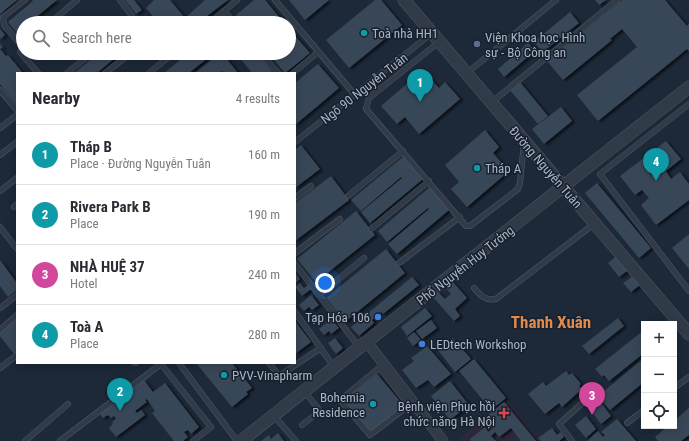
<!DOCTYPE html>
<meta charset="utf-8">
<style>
:root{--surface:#fff;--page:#f7f7f7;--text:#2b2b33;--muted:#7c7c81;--line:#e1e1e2;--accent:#111827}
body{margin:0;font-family:"Roboto Condensed",sans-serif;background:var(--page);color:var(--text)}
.controls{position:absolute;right:12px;bottom:12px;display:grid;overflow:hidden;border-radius:0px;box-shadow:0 2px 10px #0003}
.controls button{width:36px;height:36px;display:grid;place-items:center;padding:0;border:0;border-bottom:1px solid var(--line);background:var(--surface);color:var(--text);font:20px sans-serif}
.you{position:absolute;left:325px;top:283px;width:14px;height:14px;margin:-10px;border:3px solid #fff;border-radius:50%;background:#1a73e8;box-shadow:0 0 0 6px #1a73e833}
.badge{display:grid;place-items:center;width:26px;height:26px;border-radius:50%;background:var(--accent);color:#fff;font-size:13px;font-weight:700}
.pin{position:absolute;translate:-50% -33px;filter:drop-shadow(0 1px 2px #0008)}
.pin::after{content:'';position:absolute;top:21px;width:14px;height:12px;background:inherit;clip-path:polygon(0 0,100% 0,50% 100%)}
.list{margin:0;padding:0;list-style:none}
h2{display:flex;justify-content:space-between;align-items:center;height:52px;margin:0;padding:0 16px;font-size:17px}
h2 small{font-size:13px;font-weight:400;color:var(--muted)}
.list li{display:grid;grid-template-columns:26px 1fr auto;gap:12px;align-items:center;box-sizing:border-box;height:60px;padding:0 16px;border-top:1px solid var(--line)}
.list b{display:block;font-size:15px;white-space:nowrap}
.list p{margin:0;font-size:13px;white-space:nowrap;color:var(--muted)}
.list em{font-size:13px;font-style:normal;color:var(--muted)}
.icon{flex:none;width:22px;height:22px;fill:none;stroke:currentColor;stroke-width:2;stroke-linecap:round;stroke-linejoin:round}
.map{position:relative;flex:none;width:689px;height:441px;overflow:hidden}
.search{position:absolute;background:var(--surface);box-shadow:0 2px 10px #0003;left:16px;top:16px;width:280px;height:44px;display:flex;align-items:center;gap:10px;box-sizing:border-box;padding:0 14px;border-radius:22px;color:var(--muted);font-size:15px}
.panel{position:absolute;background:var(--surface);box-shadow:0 2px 10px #0003;left:16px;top:72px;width:280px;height:292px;border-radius:0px}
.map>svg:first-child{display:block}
</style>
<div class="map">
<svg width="689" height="441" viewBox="0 0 689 441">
<defs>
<filter id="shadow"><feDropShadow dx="3" dy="1.5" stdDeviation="1" flood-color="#0009"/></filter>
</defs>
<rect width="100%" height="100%" fill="#1d2938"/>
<polygon fill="#2b2939" points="507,399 540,441 462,441 460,438"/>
<g fill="#394759" filter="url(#shadow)">
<polygon points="0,0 17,0 0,14"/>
<polygon points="32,0 57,0 29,23 23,23 23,28 17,33 8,22 33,1"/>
<polygon points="125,0 134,0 142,10 136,14"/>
<polygon points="154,0 170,0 185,18 205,0 228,0 198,23 158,23 146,8"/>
<polygon points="254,0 265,0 284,23 243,23 236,15"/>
<polygon points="289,0 329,0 305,20"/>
<polygon points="375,0 381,0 402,25 349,68 326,40"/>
<polygon points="595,0 606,0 599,5"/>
<polygon points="622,0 665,0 687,26 689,24 689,51 687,49 598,121 577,95 637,47 622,29 610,39 612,40 563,80 547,61"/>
<polygon points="570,12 579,23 543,52 534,42"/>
<polygon points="146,15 153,23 136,23"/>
<polygon points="0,29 5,35 0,39"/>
<polygon points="289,29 310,53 285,73 268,53 289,53"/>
<polygon points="528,43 535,51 504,77 498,69"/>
<polygon points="0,44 3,47 0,49 6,56 8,55 23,73 17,73 17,105 0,84"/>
<polygon points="99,53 121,53 97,73 74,73"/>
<polygon points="189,53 214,53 189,73 164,73"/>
<polygon points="220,53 222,53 238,73 224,73 222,71 219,73 195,73"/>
<polygon points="236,53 257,53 273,73 252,73"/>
<polygon points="318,64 339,88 295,125 295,83"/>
<polygon points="423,70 439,88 445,82 460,99 419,134 405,117 397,124 381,106"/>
<polygon points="520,82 548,116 538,124 510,90"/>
<polygon points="561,107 572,121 544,144 532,129"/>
<polygon points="485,130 499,147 493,153 509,171 467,207 451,189 459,182 445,165"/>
<polygon points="666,141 681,159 666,171 671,179 680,172 689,184 689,200 656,225 641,205 649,198 642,190 635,195 620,176"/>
<polygon points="301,145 320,169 295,188 295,150"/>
<polygon points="404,156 423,179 370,223 361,212 402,178 401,177 361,211 351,200"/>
<polygon points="331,176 349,200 295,241 295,203"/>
<polygon points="597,183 651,248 639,258 585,193"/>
<polygon points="430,187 449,210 397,254 388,244 429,209 428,208 387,242 378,231"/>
<polygon points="356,211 375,235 316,282 297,259"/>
<polygon points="689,234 689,269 672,248"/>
<polygon points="386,249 405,273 345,322 326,298"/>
<polygon points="619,254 631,268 619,277 608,263"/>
<polygon points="0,260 17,283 17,290 8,297 0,286"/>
<polygon points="295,273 300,279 295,283"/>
<polygon points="633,276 640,285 631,292 623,283"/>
<polygon points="412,277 419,285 383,314 381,312 372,320 374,323 359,336 351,327"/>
<polygon points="452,281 467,298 455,309 460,316 454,321 432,296 437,291 445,299 451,294 445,287"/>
<polygon points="300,283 304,288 308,285 311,289 302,296 295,287"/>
<polygon points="311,295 319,305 312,310 309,307 304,311 299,305"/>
<polygon points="425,308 432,316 407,336 401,327"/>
<polygon points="17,317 17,351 14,354 0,336 0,331"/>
<polygon points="618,318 624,326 589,354 582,346"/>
<polygon points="331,319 339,328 331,334 329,331 324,335 319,329"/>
<polygon points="431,320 437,328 422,339 416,331"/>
<polygon points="295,321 311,342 295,354"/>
<polygon points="644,330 644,353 609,381 604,375 602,377 595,369"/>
<polygon points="414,332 421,340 413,346 407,338"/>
<polygon points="335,338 343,348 336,354 328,343"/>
<polygon points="453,338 471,359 455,372 438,350"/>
<polygon points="427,346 451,374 434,387 428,380 416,388 402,370 414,361 411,358"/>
<polygon points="644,358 644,382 610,410 598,396"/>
<polygon points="474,359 506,398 491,410 459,371"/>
<polygon points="196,363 232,363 252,388 246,392 248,394 232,407"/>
<polygon points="566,371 569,375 572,373 581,384 579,386 582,389 562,407 559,403 545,414 528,394 543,382 546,386"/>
<polygon points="377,374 404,406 369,434 342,401"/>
<polygon points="144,380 153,392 165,383 199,427 191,434 188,430 184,432 188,437 183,441 174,441 152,413 155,411 147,399 145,400 147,402 135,411 137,413 141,410 145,415 116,437 109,428 113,424 112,422 116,419 114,416 111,418 108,415 103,418 100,414"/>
<polygon points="450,381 469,405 450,420 431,396"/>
<polygon points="504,402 508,406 498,415 508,407 536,441 521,441 511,428 499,437 495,432 491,436 496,441 471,441 470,439 485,427 488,432 493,429 488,423 481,428 477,424"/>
<polygon points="602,404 611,416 601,424 592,412"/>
<polygon points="689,408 689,435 681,441 658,441 655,437 668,426 674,426 674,421"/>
<polygon points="586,416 596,429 586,438 575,425"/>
<polygon points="617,419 636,441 587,441 598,431 603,437 605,435 601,432"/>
<polygon points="552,428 557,435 561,432 564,437 559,441 541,441 538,438"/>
<polygon points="278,433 284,441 261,441 269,435 271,439"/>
</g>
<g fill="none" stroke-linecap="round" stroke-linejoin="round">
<defs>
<g id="service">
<polyline points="120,0 132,16 129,23"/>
<polyline points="275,0 355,95"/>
<polyline points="224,11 234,23"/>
<polyline points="50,23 77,0"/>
<polyline points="210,23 237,0"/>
<polyline points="439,42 369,98 366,109 466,226 470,226 518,189 520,183 524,143"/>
<polyline points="23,45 20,52 38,73"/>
<polyline points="22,46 4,25 3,17 25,0"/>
<polyline points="260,53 278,73"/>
<polyline points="67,73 92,53"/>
<polyline points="105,73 131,53"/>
<polyline points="149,73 174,53"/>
<polyline points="293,73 318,52"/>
<polyline points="467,73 556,0"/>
<polyline points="0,90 17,110"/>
<polyline points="492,102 617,0"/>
<polyline points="689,104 600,174 689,291"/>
<polyline points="0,128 17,115"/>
<polyline points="295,142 432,33"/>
<polyline points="0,155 17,142"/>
<polyline points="0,191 17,178"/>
<polyline points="348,196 403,151"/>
<polyline points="295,198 311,186"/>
<polyline points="14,207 17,204"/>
<polyline points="0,227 17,249"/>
<polyline points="371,229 429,181"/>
<polyline points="295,253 340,219"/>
<polyline points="399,263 460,217"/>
<polyline points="295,264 359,347"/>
<path d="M474,288C480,295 485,301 496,299L594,224"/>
<polyline points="319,295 364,258"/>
<polyline points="0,308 17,295"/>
<polyline points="295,312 334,367"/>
<polyline points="0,330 17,315"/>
<polyline points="135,363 136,363"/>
<polyline points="179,363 237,441"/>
<polyline points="269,363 279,376 321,348"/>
<polyline points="384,364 340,400 370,435 413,402"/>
<polyline points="0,368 17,355"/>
<polyline points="380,368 409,406"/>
<polyline points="674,388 689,377"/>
<polyline points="274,416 296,441"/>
<polyline points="627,423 644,410"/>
<polyline points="302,425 320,411 305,392"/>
<polyline points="25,441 68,404"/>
<polyline points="60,441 161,364 211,427 193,441"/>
<polyline points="572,441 559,424 588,398"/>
</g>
<polyline id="minor" points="367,342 443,441"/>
<g id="tertiary">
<polyline points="404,0 689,334"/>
<polyline points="241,441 689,87"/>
</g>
</defs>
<use href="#service" stroke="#4f5867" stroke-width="6"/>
<use href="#minor" stroke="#4f5867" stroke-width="11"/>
<use href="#tertiary" stroke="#4f5867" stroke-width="13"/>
<use href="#service" stroke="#313b48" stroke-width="5"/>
<use href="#minor" stroke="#313b48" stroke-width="10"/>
<use href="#tertiary" stroke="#313b48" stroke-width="12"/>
</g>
<g fill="#0f9aa8" stroke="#17202d" stroke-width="1.5">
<circle cx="364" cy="33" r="4"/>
<circle cx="477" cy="168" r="4"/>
<circle cx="224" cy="375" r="4"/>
<circle cx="373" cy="404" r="4"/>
</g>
<circle fill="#5c6f8a" stroke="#17202d" stroke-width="1.5" cx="477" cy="44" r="4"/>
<g fill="#3f7fe0" stroke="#17202d" stroke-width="1.5">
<circle cx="378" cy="317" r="4"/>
<circle cx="422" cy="344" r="4"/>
</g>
<path fill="#e0444e" stroke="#17202d" stroke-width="1.5" d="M502 407h4v4h4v4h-4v4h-4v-4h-4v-4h4z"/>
<g text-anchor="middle" stroke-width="3" stroke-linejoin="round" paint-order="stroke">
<g font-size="13" fill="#abb5c6" stroke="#17202d" text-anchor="start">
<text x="372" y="38">Toà nhà HH1</text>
<text x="485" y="42">Viện Khoa học Hình<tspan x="485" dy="15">sự - Bộ Công an</tspan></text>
<text x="485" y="173">Tháp A</text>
<text x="370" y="322" text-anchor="end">Tạp Hóa 106</text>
<text x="430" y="349">LEDtech Workshop</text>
<text x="232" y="380">PVV-Vinapharm</text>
<text x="365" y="402" text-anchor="end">Bohemia<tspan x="365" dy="15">Residence</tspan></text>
<text x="495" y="411" text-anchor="end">Bệnh viện Phục hồi<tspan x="495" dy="15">chức năng Hà Nội</tspan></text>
</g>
<g font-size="13" fill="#abb5c6" stroke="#17202d">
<text transform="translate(364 88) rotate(-38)" y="5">Ngõ 90 Nguyễn Tuân</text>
<text transform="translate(546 167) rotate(49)" y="5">Đường Nguyễn Tuân</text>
<text transform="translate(465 265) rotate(-38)" y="5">Phố Nguyễn Huy Tưởng</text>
</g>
<g font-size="17" font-weight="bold" fill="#dd8b4f" stroke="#17202d">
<text x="551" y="328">Thanh Xuân</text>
</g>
</g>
</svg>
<div class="controls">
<button>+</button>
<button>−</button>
<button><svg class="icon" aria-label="locate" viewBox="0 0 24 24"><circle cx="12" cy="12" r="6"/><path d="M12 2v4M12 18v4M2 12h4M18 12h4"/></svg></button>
</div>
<div class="you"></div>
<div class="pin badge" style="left:420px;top:102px;background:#0f9aa8">1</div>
<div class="pin badge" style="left:120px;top:411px;background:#0f9aa8">2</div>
<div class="pin badge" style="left:592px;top:415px;background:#d1479c">3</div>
<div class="pin badge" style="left:656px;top:181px;background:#0f9aa8">4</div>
<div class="search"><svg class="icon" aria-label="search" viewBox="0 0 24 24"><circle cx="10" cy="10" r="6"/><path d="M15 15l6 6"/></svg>Search here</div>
<section class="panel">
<h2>Nearby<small>4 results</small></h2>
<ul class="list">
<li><span class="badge" style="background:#0f9aa8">1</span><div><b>Tháp B</b><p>Place · Đường Nguyễn Tuân</p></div><em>160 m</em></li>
<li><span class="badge" style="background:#0f9aa8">2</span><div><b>Rivera Park B</b><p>Place</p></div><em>190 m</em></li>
<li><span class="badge" style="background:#d1479c">3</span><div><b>NHÀ HUỆ 37</b><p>Hotel</p></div><em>240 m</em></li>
<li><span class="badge" style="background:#0f9aa8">4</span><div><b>Toà A</b><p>Place</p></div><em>280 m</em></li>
</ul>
</section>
</div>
